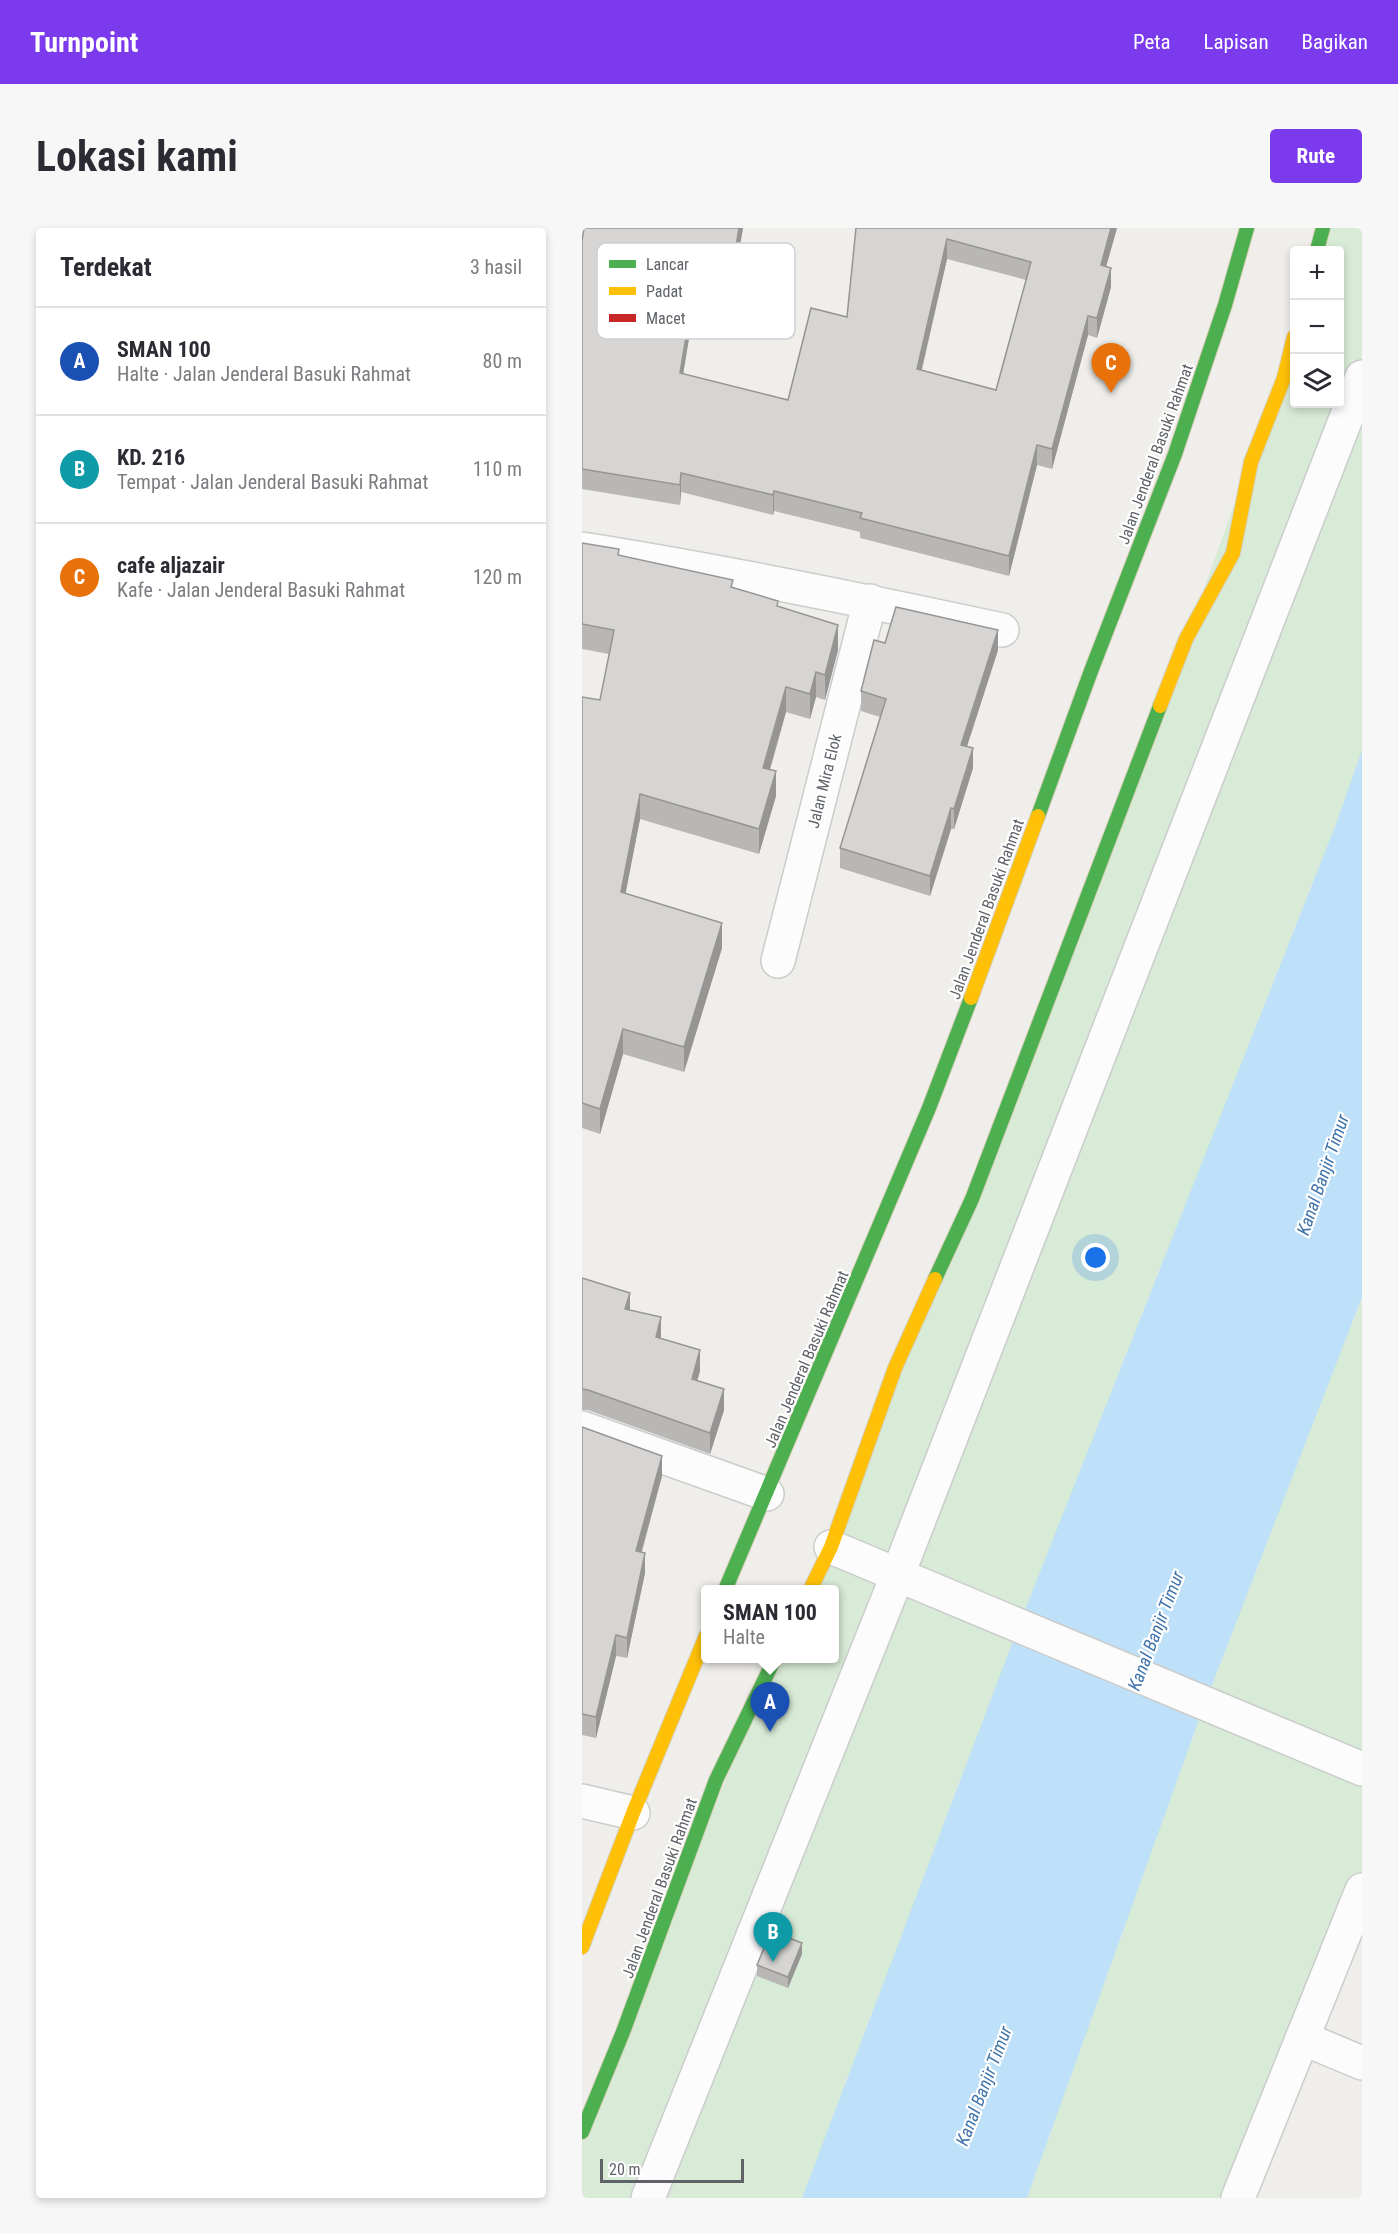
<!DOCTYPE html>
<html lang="id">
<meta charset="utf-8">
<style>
:root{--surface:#fff;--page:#f7f7f7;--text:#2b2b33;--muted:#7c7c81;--line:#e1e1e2;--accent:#7c3aed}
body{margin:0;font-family:"Roboto Condensed",sans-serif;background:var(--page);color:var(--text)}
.controls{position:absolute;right:18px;top:18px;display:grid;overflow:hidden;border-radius:6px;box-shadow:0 3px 9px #0003}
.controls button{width:54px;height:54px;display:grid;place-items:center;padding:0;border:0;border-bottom:2px solid var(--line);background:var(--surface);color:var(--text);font:30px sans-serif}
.scale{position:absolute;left:18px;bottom:15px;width:144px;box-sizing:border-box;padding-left:6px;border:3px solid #5f6368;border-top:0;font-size:16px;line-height:21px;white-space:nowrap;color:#5f6368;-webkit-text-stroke:4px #fff;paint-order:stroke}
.you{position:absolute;left:514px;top:1030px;width:21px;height:21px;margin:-15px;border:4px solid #fff;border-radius:50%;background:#1a73e8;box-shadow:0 0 0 9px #1a73e833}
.badge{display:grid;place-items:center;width:39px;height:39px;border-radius:50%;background:var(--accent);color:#fff;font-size:20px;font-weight:700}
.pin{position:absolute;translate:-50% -50px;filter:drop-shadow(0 2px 3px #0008)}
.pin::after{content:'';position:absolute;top:32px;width:21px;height:18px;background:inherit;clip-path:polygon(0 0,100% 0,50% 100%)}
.popup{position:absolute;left:119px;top:1357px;width:138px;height:78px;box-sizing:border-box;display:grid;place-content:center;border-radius:6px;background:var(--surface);filter:drop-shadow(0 2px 4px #0005);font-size:20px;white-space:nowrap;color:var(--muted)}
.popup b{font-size:22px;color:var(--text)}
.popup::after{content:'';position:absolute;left:50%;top:100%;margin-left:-12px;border:12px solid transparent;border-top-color:var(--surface)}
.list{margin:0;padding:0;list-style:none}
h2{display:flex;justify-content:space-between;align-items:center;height:78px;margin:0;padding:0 24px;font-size:26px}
h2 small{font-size:20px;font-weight:400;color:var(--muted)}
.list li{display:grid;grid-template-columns:39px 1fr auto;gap:18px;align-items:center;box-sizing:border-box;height:108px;padding:0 24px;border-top:2px solid var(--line)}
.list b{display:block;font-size:22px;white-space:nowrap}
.list p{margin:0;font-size:20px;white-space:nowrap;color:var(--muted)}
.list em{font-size:20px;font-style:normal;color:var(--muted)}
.icon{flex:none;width:33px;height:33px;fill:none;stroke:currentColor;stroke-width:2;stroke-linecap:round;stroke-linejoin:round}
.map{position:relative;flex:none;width:780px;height:1970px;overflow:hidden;border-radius:6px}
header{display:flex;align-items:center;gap:36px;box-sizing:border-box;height:84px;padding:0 30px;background:var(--accent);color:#fff}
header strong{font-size:28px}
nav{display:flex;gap:33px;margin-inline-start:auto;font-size:21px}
.intro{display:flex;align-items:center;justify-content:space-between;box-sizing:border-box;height:144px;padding:0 36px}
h1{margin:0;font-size:42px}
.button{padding:15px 27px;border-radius:6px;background:var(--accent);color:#fff;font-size:21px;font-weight:700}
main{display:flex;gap:36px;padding:0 36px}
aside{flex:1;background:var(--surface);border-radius:6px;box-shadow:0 3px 9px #0003}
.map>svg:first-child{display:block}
</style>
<header>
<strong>Turnpoint</strong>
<nav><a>Peta</a><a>Lapisan</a><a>Bagikan</a></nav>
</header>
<div class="intro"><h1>Lokasi kami</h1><a class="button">Rute</a></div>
<main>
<aside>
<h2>Terdekat<small>3 hasil</small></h2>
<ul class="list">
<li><span class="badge" style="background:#1a4fb4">A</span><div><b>SMAN 100</b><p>Halte · Jalan Jenderal Basuki Rahmat</p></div><em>80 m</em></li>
<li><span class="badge" style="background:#0f9aa8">B</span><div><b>KD. 216</b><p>Tempat · Jalan Jenderal Basuki Rahmat</p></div><em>110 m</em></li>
<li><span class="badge" style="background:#e8710a">C</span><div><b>cafe aljazair</b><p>Kafe · Jalan Jenderal Basuki Rahmat</p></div><em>120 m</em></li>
</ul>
</aside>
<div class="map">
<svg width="780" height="1970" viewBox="0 0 780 1970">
<rect width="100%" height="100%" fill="#efeeea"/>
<polygon fill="#d8ebd6" points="741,0 780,0 780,1662 656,1970 0,1970 0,1904 193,1431 252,1430 252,1362 228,1361 604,411 712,109 712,176 758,176 758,22 735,22"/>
<polygon fill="#bfe0f9" points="780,522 780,1069 623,1475 445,1970 220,1970 437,1397 754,596"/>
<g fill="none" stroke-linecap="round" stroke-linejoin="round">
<defs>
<g id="street">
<path d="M0,321C141,343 281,372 420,402"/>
<polyline points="196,733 288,373"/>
<polyline points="0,1200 185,1266"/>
<polyline points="249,1319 780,1541"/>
<polyline points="0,1573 51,1585"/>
<polyline points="720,1810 780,1835"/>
<polyline points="66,1970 316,1346 780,149"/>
<polyline points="656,1970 780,1662"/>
</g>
<g id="fast">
<polyline points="735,22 741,0"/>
<polyline points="456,588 509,443 593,226 643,77 665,0"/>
<polyline points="353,1051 390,971 578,478"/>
<polyline points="143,1362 347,880 389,770"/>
<polyline points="0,1904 41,1804 134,1552 193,1430"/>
</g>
<g id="slow">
<polyline points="578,478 604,411 651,325 669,234 702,150 712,109"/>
<polyline points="389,770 456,588"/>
<polyline points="228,1362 249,1319 313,1140 353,1051"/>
<polyline points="0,1719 51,1585 124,1408"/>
</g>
</defs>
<use href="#street" stroke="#cbcccc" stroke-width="36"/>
<use href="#fast" stroke="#d7ceb8" stroke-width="16"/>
<use href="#slow" stroke="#d7ceb8" stroke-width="16"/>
<use href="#street" stroke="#fdfcfc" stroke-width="33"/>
<use href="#fast" stroke="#4caf50" stroke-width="14"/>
<use href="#slow" stroke="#ffc107" stroke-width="14"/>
</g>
<g fill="#b8b7b5" fill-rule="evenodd">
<path d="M2,0H161L148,74L114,68L101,146L206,172L265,89L274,0H535L524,38L529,59L515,110L506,107L470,241L455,237L427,348L278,310V304L192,283L191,287L99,264L98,277L0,261V13ZM365,31L444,52L414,162L340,142Z"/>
<polygon points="0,315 37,327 151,360 196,379 256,422 243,472 234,469 228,491 204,484 188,542 194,568 177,626 58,591 43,665 140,720 102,844 41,826 18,906 0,900 0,469 18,472 27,426 0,421"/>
<polygon points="303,415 416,422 385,518 391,540 372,601 369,601 348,668 258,640 258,620 298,489 279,483 279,463"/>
<polygon points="0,1050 48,1083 79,1110 118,1143 115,1153 142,1182 128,1226 6,1182 0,1182"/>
<polygon points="0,1199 80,1248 60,1324 63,1345 45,1430 34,1428 14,1510 0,1507"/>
<polygon points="220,1726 206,1760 175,1748 175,1737"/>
</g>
<g fill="#969594">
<polygon points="157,0 161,0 148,74 148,54"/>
<polygon points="529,0 535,0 519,57 519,37"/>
<polygon points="365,11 365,31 335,161 335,141"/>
<polygon points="529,40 529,59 515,110 515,90"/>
<polygon points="114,48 114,68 98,165 98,145"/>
<polygon points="506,88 506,107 470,241 470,221"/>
<polygon points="455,217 455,237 427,348 427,328"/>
<polygon points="99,245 99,264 98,277 98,257"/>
<polygon points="192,263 192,283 191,287 191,267"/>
<polygon points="256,397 256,422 243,472 243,447"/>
<polygon points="416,402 416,422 379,537 379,517"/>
<polygon points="234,444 234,469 228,491 228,466"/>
<polygon points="204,459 204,484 181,565 181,540"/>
<polygon points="391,520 391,540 372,601 372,581"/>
<polygon points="194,543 194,568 177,626 177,601"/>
<polygon points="58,566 58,591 39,689 39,664"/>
<polygon points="369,580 369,601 348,668 348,648"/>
<polygon points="140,695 140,720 102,844 102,819"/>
<polygon points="41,801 41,826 18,906 18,881"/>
<polygon points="48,1065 48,1086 43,1081"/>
<polygon points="79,1089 79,1110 74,1109"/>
<polygon points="118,1122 118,1143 110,1171 110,1151"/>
<polygon points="142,1161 142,1182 128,1226 128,1205"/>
<polygon points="80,1228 80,1248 54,1343 54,1323"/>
<polygon points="63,1325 63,1345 45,1430 45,1410"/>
<polygon points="34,1407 34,1428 14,1510 14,1489"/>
<polygon points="220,1715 220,1726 206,1760 206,1749"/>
</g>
<g fill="#d6d5d3" stroke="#969594" stroke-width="1.5" fill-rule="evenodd">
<path d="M2,0H157L148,54L114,48L98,145L206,172L229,80L265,89L274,0H529L519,37L529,40L515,90L506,88L470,221L455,217L427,328L278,290L280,285L192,263L191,267L99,245L98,257L0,241V13ZM365,11L449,34L414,162L335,141Z"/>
<polygon points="0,315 37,321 36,327 151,352 149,359 196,373 195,378 256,397 243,447 234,444 228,466 204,459 181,540 194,543 177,601 58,566 39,664 140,695 102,819 41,801 18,881 0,875 0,469 18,472 32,402 0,396"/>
<polygon points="314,379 416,402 379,517 391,520 372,581 369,580 348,648 258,620 304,471 279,463 292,412 303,415"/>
<polygon points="0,1050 48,1065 43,1081 79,1089 74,1109 118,1122 110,1151 142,1161 128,1205 6,1162 0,1161"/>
<polygon points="0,1199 80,1228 54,1323 63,1325 45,1410 34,1407 14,1489 0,1486"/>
<polygon points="189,1703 220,1715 206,1749 175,1737"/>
</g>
<g text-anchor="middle" stroke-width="4.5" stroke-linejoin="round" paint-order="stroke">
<g font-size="16" fill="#5f6368" stroke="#fff">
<text transform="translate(573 226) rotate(-70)" y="6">Jalan Jenderal Basuki Rahmat</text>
<text transform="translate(242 553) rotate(-76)" y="6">Jalan Mira Elok</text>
<text transform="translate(404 681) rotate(-70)" y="6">Jalan Jenderal Basuki Rahmat</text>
<text transform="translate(224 1131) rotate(-67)" y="6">Jalan Jenderal Basuki Rahmat</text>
<text transform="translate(77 1660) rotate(-70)" y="6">Jalan Jenderal Basuki Rahmat</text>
</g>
<g font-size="18" font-style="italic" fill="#4174aa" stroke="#fff">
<text transform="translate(741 947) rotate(-71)" y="6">Kanal Banjir Timur</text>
<text transform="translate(574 1403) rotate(-69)" y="6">Kanal Banjir Timur</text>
<text transform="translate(402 1858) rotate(-69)" y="6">Kanal Banjir Timur</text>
</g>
</g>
<rect x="15" y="15" width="198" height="96" rx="9" fill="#fff" stroke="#cfd0d2" stroke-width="1.5"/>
<rect x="27" y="32" width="27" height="8" fill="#4caf50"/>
<rect x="27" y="59" width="27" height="8" fill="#ffc107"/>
<rect x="27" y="86" width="27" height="8" fill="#c62828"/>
<g font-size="16" fill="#5f6368">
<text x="64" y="42">Lancar</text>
<text x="64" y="69">Padat</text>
<text x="64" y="96">Macet</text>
</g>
</svg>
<div class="controls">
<button>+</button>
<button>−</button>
<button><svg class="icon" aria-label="layers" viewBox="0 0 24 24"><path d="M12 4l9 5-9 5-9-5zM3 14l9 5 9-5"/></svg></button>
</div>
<div class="scale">20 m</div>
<div class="you"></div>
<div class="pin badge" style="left:188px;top:1504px;background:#1a4fb4">A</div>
<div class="popup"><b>SMAN 100</b>Halte</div>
<div class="pin badge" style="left:191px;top:1734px;background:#0f9aa8">B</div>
<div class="pin badge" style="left:529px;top:165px;background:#e8710a">C</div>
</div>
</main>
